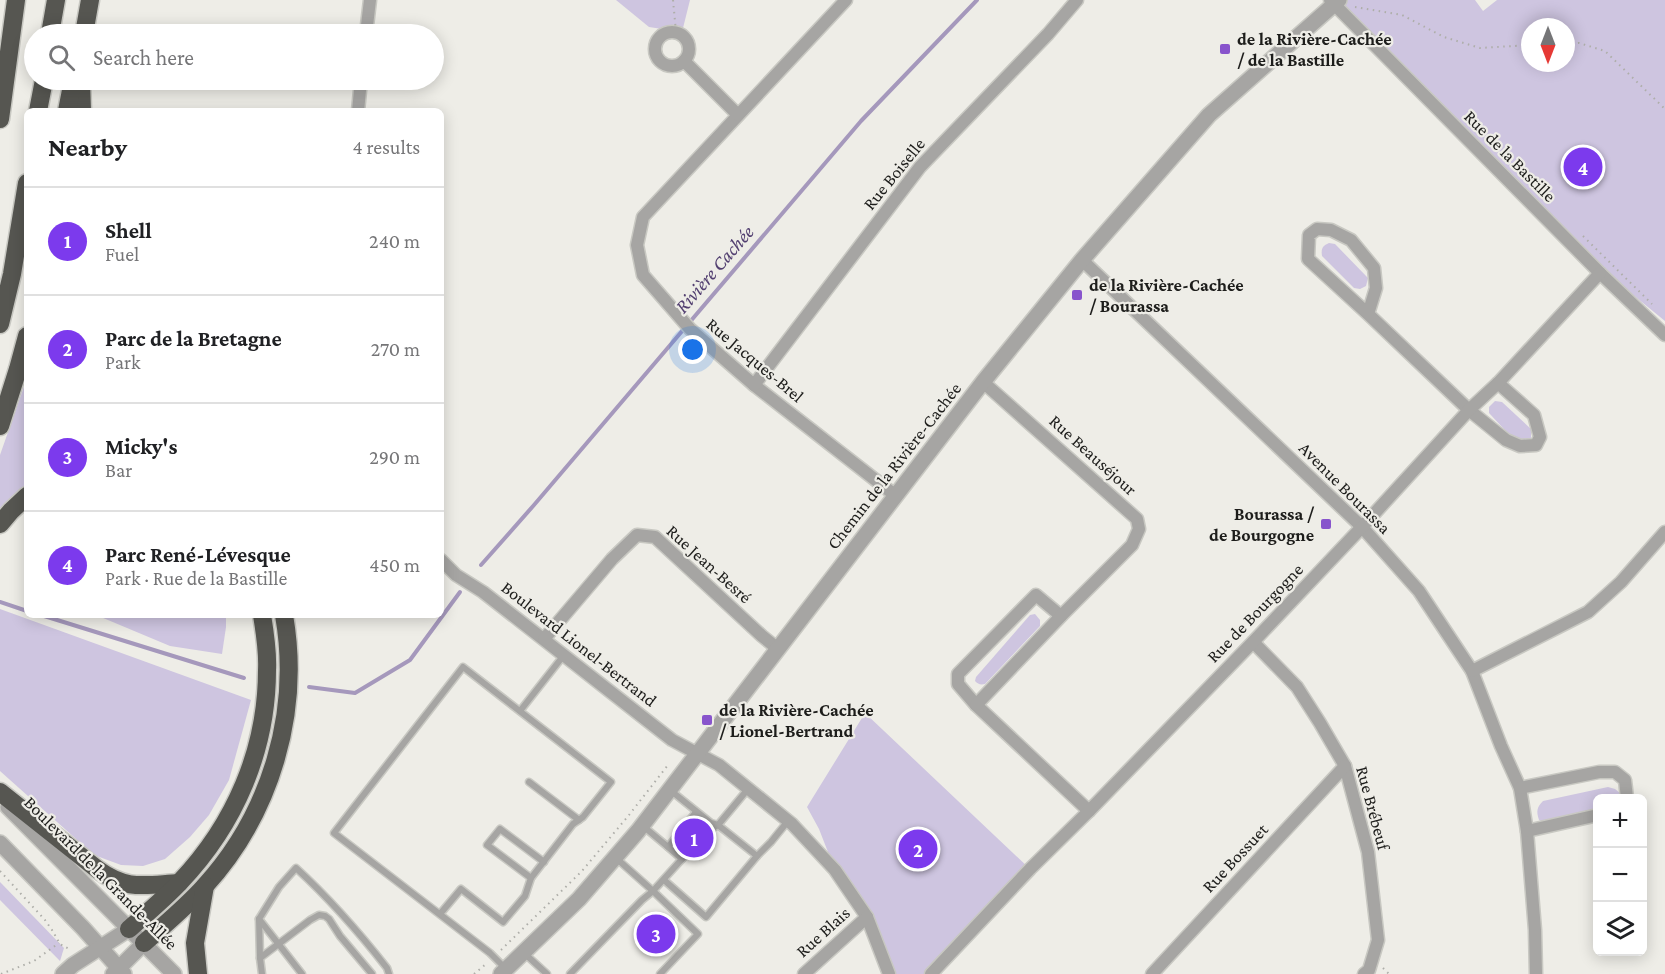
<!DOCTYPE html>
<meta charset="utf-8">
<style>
:root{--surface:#fff;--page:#f2f2f2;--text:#202124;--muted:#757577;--line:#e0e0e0;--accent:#7c3aed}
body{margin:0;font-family:"Crimson Pro",serif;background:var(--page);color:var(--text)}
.controls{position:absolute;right:18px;bottom:18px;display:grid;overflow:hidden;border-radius:9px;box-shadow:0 3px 15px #0003}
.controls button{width:54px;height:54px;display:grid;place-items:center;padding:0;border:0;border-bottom:2px solid var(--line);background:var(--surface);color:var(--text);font:30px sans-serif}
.compass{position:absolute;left:1521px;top:18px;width:54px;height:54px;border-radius:50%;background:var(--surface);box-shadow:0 3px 15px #0003;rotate:180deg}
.you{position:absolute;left:693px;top:350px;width:21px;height:21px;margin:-15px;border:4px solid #fff;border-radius:50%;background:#1a73e8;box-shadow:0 0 0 9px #1a73e833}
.badge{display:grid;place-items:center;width:39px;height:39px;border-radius:50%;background:var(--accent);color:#fff;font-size:20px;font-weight:700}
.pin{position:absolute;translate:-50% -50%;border:3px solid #fff;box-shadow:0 2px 6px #0006}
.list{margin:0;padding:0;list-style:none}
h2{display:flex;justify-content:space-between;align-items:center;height:78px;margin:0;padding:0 24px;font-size:26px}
h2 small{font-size:20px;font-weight:400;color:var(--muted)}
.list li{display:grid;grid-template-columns:39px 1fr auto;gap:18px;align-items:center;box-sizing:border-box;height:108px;padding:0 24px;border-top:2px solid var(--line)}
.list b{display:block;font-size:22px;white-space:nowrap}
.list p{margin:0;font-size:20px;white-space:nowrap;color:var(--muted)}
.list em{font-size:20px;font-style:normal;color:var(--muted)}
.icon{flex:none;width:33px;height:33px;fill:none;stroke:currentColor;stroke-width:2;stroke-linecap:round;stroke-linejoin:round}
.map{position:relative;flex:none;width:1665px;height:974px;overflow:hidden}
.search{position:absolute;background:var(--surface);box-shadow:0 3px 15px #0003;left:24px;top:24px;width:420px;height:66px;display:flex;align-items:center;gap:15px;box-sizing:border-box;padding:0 21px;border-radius:33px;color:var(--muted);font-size:22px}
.panel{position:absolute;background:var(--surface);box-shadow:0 3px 15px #0003;left:24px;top:108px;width:420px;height:510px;border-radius:9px}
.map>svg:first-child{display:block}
</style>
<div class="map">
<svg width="1665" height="974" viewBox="0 0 1665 974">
<rect width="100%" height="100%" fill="#eeede7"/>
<g fill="#cec5e0" fill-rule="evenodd">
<polygon points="616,0 690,0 682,32 649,27"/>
<path d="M1344,0H1475L1483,11L1497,0H1665V321L1605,272L1338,5ZM1530,27H1566V63H1530Z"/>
<path d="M1329,243L1335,244L1368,278L1366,286L1360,289L1354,288L1322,256C1321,249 1322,246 1329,243Z"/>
<polygon points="27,378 27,486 18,492 0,514 0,455"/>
<polygon points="1495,401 1502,402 1531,429 1531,438 1527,443 1516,442 1489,413 1489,407"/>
<polygon points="0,609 251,700 229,780 209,815 190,837 165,859 143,866 121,865 94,855 0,771"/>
<path d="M1035,614L1040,620V626L985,684C980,685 978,684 975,681L976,677L1030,615Z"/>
<polygon points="96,615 226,615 226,627 222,654 170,646"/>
<polygon points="865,713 1030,869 931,974 889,974 867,917 835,870 819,829 807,807"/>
<path d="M1608,787L1615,789L1620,793V798H1598L1597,815L1547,824L1539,820C1536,811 1537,807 1543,801Z"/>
<polygon points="0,882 64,948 60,961 0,900"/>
</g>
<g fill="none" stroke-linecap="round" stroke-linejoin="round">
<g stroke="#a598bc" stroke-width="4">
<polyline points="481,565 534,505 861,121 977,0"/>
<polyline points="0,602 27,611"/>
<polyline points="41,615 244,678"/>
<polyline points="309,687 355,693 410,660 460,592"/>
</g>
<defs>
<g id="service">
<polyline points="520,711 564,655"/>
<polyline points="529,782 579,820"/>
<polyline points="670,790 711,823 718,825 748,789"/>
<polyline points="643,826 668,847 696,812"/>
<polyline points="757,856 771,842 788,821"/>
<polyline points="616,858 653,891 682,859 668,847"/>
<polyline points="531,878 487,845 500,829 544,862"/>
<polyline points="664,880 706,917 757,856 718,825 704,833 682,859"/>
<polyline points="440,914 461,889 503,922 525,896 531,878 573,824 583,817 611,782 463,667 334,833 490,953 506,969"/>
<polyline points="259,919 260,958"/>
<polyline points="524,953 547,974"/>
<polyline points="262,974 260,958 310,920 319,915 325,916 329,919 340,936 372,974"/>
<path d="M302,974L259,919L279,887L296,868C331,900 358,931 387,968L389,974"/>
<polyline points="570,974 642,900 653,891 698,934 660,974"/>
</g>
<g id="minor">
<polyline points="846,0 643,217 637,245 643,275 690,329 754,385 896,496"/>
<polyline points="1330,0 1600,273 1665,335"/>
<circle cx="672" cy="49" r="17"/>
<polyline points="366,34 370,0"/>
<polyline points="684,61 738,115"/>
<polyline points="358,111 361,80"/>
<polyline points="1082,260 1362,527 1419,591 1472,671 1501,746 1520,788 1527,831 1535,930 1536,974"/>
<polyline points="1368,314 1376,288 1374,268 1351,240 1331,230 1317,229 1309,235 1308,259 1368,314 1469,410 1506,440 1520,446 1536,445 1540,437 1534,415 1498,383"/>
<polyline points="754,385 920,167 1048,34 1077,0"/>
<polyline points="441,560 456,575 483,592 672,740 719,765 792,824 835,870 867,917 889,974"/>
<polyline points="1061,616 1036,595 958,674 958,684 976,705 1089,811"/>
<polyline points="544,639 612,559 637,535 655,537 762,636 778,649"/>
<polyline points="1253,642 1297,687 1320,723 1345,766 1368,852 1378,940 1369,970 1364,974"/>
<polyline points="1472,671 1588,612 1621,582 1665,532"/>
<polyline points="976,705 1061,616 1132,545 1139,529 1137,519 983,382"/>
<polyline points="1520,788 1599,772 1615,772 1625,780 1627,798"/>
<polyline points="1527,831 1598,815"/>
<polyline points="804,974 867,917"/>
<polyline points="931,974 1030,869 1089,811 1253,642 1362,527 1469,410 1498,383 1600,273"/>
<polyline points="1152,974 1345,766"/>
</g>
<g id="tertiary">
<polyline points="8,807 174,974"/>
<polyline points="0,843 83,928 124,974"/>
<polyline points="63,974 73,965 129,929"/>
<polyline points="113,974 144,943"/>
<polyline points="501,974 579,899 638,831 983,382 1082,260 1209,115 1339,0"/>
</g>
<g id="motorway">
<polyline points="50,34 56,0"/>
<polyline points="84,34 90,0"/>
<polyline points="81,80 82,111"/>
<polyline points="38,111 44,80"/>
<polyline points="67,111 73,80"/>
<polyline points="0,119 16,0"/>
<polyline points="0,324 12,274 27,183"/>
<polyline points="0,426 18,369 27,336"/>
<polyline points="0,524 11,511 27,496"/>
<path d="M0,792L97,869C127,891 144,885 179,883"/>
<path d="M129,929C146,914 164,899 180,882C235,824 267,750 267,670C268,652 265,633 262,615"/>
<path d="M144,943C164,925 186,907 204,887C271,814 301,712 284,615"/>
<polyline points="198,974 195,943 205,886"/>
</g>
</defs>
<use href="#service" stroke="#c8c8c2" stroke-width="9"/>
<use href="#minor" stroke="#c8c8c2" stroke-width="15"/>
<use href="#tertiary" stroke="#c8c8c2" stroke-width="18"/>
<use href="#motorway" stroke="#c8c8c2" stroke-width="21"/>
<g stroke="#aeaea9" stroke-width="2" stroke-dasharray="1.5 4.5" stroke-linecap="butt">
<polyline points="673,0 676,32"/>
<polyline points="1355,7 1402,15 1444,37 1480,48 1530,45"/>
<polyline points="1566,44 1579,43 1605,51 1665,109"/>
<polyline points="1583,236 1652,304"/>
<polyline points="0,871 45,920 52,930 60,944 71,950"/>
<polyline points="501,950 582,871 629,815 668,765 670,764"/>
<polyline points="1383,968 1389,974"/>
<polyline points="1,974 34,961 59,943"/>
<polyline points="474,974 486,964"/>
</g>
<use href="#service" stroke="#a6a5a3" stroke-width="6"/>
<use href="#minor" stroke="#a6a5a3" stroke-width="12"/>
<use href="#tertiary" stroke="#a6a5a3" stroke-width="15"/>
<use href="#motorway" stroke="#565651" stroke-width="18"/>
</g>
<g fill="#8854cc" stroke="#eeede7" stroke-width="2">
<rect x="1219" y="43" width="12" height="12" rx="3"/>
<rect x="1071" y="289" width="12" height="12" rx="3"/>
<rect x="1320" y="518" width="12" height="12" rx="3"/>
<rect x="701" y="714" width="12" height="12" rx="3"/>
</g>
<g text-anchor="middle" stroke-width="4.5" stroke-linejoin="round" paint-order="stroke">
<g font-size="18" font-weight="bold" fill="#1d1d1b" stroke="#eeede7" text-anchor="start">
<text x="1237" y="45">de la Rivière-Cachée<tspan x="1237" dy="21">/ de la Bastille</tspan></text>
<text x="1089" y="291">de la Rivière-Cachée<tspan x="1089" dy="21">/ Bourassa</tspan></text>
<text x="1314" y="520" text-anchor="end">Bourassa /<tspan x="1314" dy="21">de Bourgogne</tspan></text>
<text x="719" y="716">de la Rivière-Cachée<tspan x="719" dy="21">/ Lionel-Bertrand</tspan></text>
</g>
<g font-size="18" fill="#1d1d1b" stroke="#eeede7">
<text transform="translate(1510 156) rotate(45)" y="6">Rue de la Bastille</text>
<text transform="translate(894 174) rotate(-51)" y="6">Rue Boiselle</text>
<text transform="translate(755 360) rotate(40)" y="6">Rue Jacques-Brel</text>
<text transform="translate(1093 455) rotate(42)" y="6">Rue Beauséjour</text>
<text transform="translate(894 466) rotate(-52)" y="6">Chemin de la Rivière-Cachée</text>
<text transform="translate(1345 488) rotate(45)" y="6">Avenue Bourassa</text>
<text transform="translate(709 564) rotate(42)" y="6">Rue Jean-Besré</text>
<text transform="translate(1255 613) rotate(-46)" y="6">Rue de Bourgogne</text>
<text transform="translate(579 644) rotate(38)" y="6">Boulevard Lionel-Bertrand</text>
<text transform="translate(1373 808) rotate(75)" y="6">Rue Brébeuf</text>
<text transform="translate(1235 858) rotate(-47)" y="6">Rue Bossuet</text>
<text transform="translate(101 873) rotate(45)" y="6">Boulevard de la Grande-Allée</text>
<text transform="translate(823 932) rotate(-42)" y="6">Rue Blais</text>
</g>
<g font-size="20" font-style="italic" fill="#523f70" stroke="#eeede7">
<text transform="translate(714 269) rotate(-49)" y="7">Rivière Cachée</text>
</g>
</g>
</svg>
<div class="controls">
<button>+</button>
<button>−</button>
<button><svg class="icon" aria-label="layers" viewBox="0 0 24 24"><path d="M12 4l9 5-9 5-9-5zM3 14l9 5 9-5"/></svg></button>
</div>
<svg class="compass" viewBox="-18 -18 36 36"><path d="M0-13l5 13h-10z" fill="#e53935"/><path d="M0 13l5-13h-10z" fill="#757577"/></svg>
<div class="you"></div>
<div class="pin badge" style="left:694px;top:838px">1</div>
<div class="pin badge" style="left:918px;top:849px">2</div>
<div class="pin badge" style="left:656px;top:934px">3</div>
<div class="pin badge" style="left:1583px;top:167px">4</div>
<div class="search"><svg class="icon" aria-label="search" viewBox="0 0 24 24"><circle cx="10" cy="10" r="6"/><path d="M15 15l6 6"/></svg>Search here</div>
<section class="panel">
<h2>Nearby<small>4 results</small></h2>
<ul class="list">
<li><span class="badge">1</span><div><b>Shell</b><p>Fuel</p></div><em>240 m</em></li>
<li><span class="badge">2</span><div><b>Parc de la Bretagne</b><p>Park</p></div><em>270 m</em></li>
<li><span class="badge">3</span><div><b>Micky's</b><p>Bar</p></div><em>290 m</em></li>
<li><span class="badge">4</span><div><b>Parc René-Lévesque</b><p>Park · Rue de la Bastille</p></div><em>450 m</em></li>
</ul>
</section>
</div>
